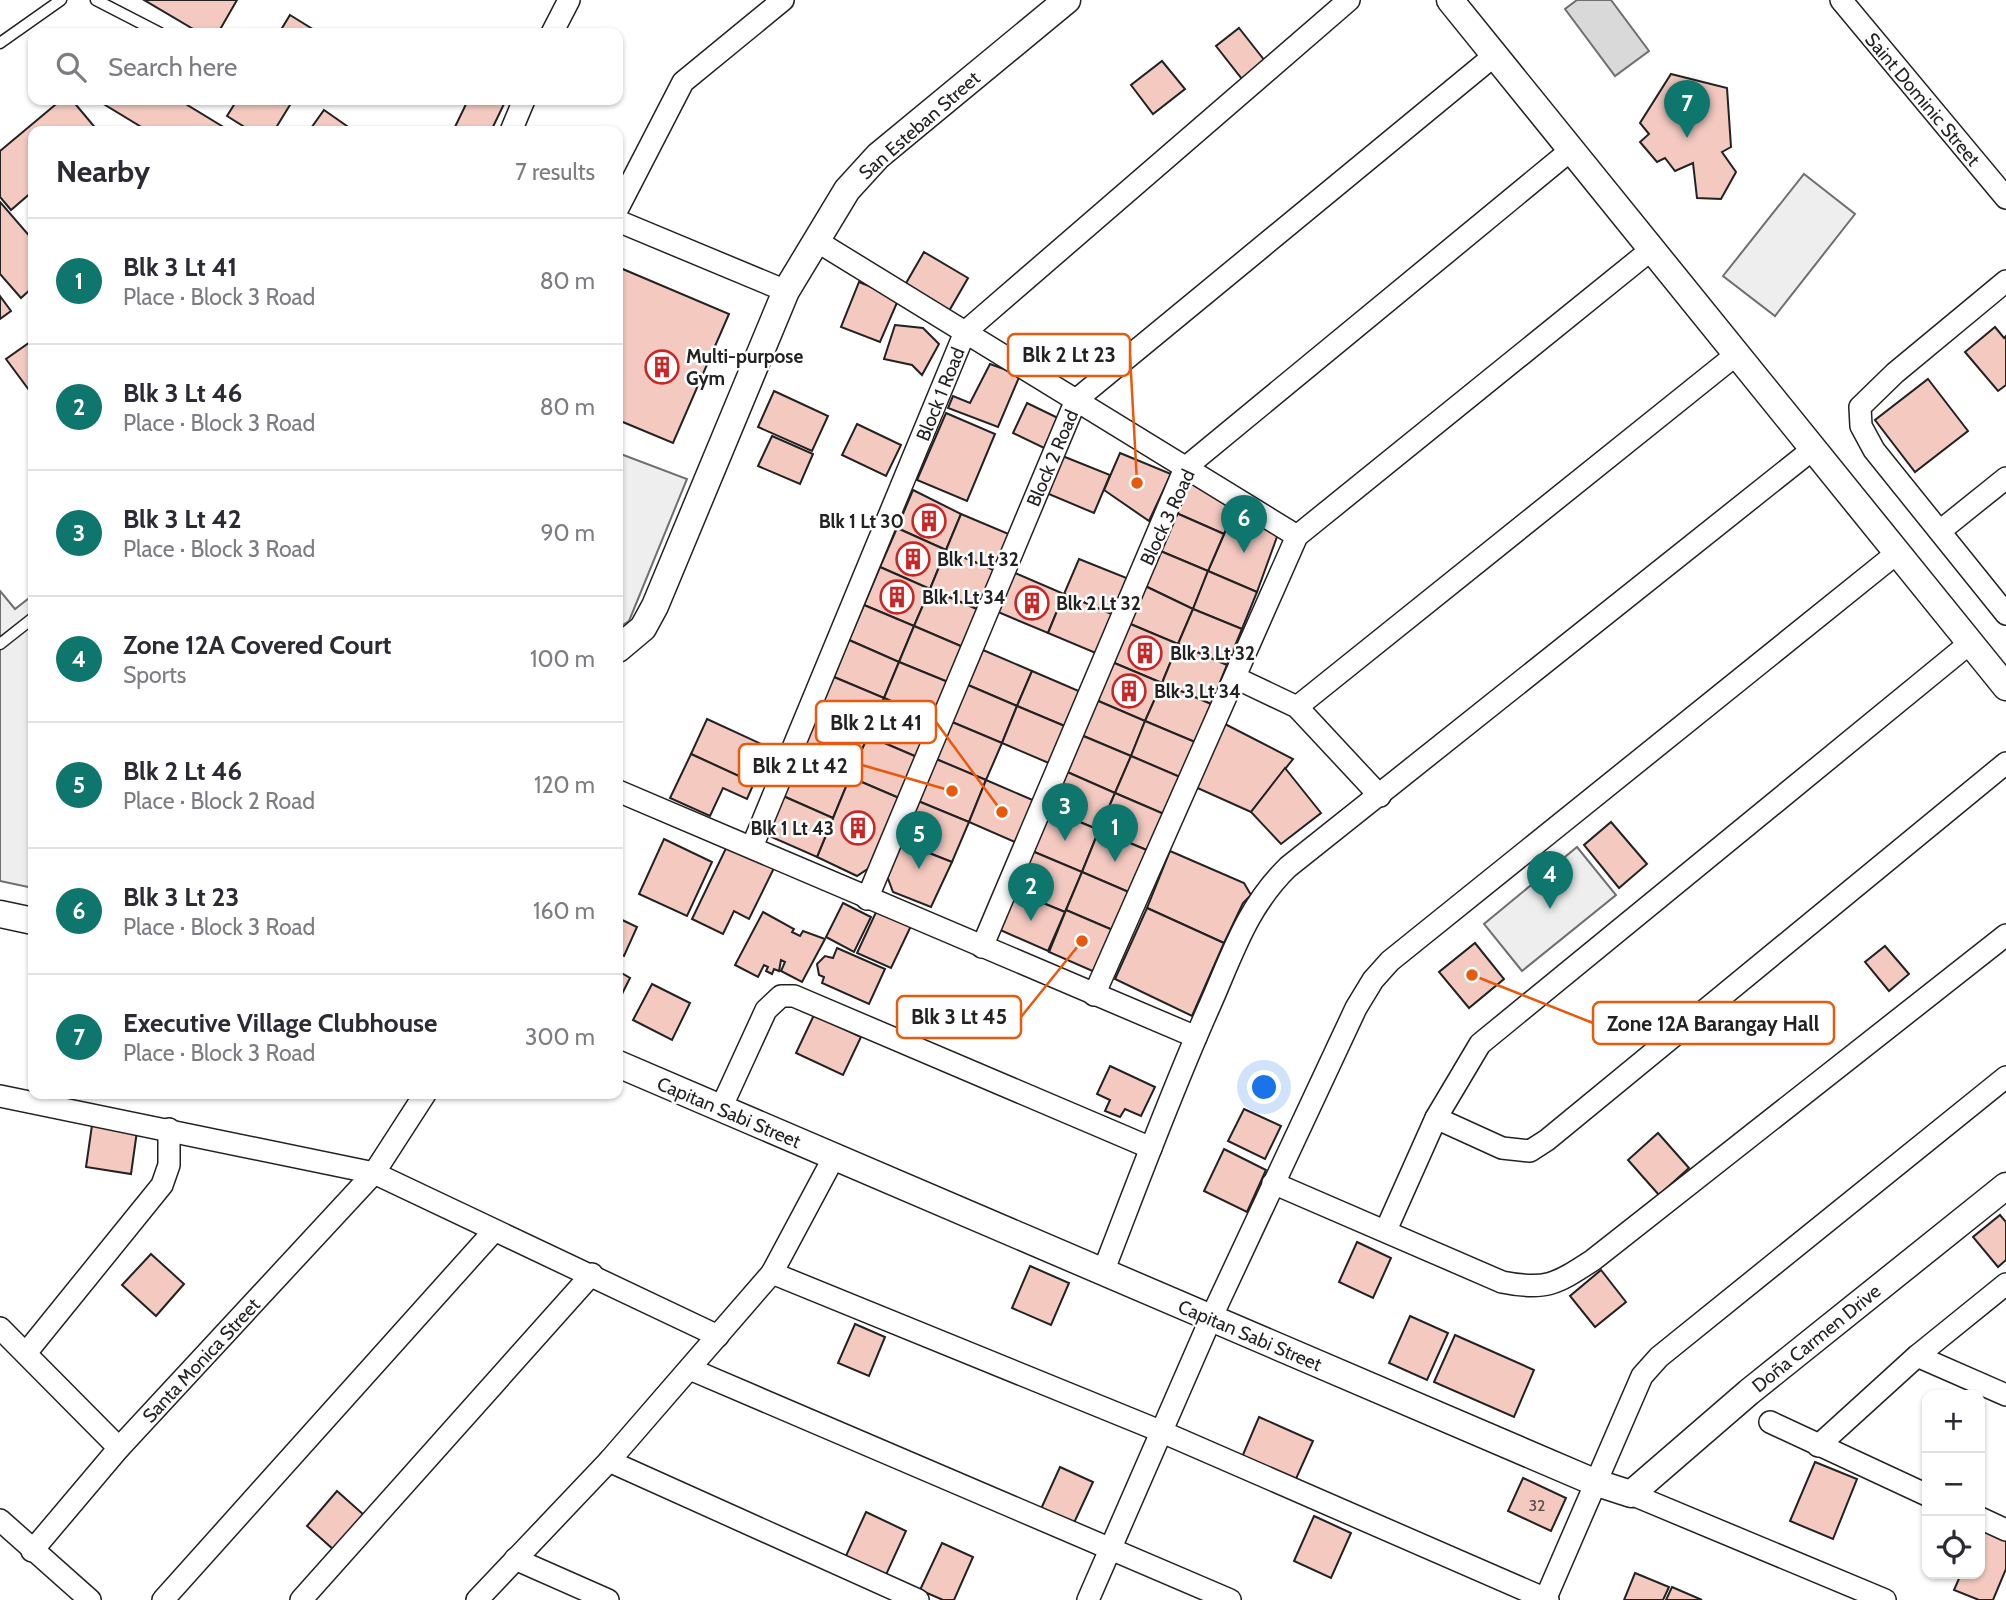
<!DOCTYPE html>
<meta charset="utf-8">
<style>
:root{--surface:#fff;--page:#f7f7f7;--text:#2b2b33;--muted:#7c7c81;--line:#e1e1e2;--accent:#0f766e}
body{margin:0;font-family:Cabin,sans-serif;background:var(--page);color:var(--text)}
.controls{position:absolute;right:21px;bottom:21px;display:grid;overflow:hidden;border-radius:14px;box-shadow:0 2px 5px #0004}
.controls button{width:63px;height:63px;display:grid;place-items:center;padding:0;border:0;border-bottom:2px solid var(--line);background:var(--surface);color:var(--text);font:35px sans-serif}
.you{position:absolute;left:1265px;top:1088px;width:24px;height:24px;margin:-18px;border:5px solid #fff;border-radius:50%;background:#1a73e8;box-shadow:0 0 0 10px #1a73e833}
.badge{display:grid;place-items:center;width:46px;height:46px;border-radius:50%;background:var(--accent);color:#fff;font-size:23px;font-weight:700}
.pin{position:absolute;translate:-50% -58px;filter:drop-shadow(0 2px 4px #0008)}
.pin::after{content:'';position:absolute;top:37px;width:24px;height:21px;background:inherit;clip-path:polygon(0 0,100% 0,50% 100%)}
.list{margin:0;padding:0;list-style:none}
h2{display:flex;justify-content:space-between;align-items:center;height:91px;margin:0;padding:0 28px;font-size:30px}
h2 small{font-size:23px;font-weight:400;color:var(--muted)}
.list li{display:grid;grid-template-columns:46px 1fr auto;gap:21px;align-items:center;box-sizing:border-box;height:126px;padding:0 28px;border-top:2px solid var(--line)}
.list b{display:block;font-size:26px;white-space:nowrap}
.list p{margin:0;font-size:23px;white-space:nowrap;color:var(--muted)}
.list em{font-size:23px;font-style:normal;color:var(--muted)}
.icon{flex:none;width:38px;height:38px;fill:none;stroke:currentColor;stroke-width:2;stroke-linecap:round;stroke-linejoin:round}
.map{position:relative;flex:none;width:2006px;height:1600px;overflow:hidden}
.search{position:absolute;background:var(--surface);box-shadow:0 2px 5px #0004;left:28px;top:28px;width:595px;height:77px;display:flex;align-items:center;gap:18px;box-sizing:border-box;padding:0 24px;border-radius:14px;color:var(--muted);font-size:26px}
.panel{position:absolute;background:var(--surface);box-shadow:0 2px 5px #0004;left:28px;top:126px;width:595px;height:973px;border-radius:14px}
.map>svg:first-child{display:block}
</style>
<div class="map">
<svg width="2006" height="1600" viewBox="0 0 2006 1600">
<rect width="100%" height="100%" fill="#fff"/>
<g fill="#eee" stroke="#6f6f6f" stroke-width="2">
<polygon points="1804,174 1855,214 1775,316 1723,276"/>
<polygon points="618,453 687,479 629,621 618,628"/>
<polygon points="0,591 15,609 33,595 33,888 0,881"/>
<polygon points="1577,847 1616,895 1522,971 1484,924"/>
</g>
<polygon fill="#d9d9d9" stroke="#6f6f6f" stroke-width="2" points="1577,0 1611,0 1649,51 1615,76 1565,9"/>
<g fill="#f3c9c0" stroke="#222" stroke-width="2">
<polygon points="144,0 237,0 218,33 200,33"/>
<polygon points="290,15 319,33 279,33"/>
<polygon points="1239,28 1265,61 1242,79 1216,46"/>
<polygon points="1162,61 1185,89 1153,114 1131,85"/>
<polygon points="1671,74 1727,88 1731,147 1722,152 1736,172 1721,199 1697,198 1693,163 1675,171 1665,158 1657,162 1640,142 1649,134 1640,123"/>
<polygon points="61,100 72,100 98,131 33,131 33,191 11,210 0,197 0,151"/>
<polygon points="97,100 179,100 230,131 148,131"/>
<polygon points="237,100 293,100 274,131 251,131 227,116"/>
<polygon points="468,100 495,100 504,104 491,131 453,131"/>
<polygon points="324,110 354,131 309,131"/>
<polygon points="0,202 33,240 33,287 21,298 0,274"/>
<polygon points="924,252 968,278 949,311 905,285"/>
<polygon points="618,267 729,314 673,443 618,420"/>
<polygon points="859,282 899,298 880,342 841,327"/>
<polygon points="0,296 11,311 0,319"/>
<polygon points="895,325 923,328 939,344 922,375 912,365 884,359"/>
<polygon points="1995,327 2004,338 2006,336 2006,385 1998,391 1965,352"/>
<polygon points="33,340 33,386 29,390 6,359"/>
<polygon points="990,364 1020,375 998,427 948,408 953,396 970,403"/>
<polygon points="1928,379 1968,431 1915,472 1875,420"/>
<polygon points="774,391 828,416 812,451 758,427"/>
<polygon points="1027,403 1058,418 1044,448 1013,433"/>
<polygon points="946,413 995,434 967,501 917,480"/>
<polygon points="857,424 901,445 886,476 842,455"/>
<polygon points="772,436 813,454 800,484 758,466"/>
<polygon points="1120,453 1171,474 1149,521 1104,490"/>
<polygon points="1060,455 1110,475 1094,513 1044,492"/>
<polygon points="1190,478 1236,507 1224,534 1174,512"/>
<polygon points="913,490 961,514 946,550 897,528"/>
<polygon points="1236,507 1278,534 1257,592 1208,571"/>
<polygon points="1174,512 1224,534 1208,571 1158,550"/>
<polygon points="961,514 1011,535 996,571 946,550"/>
<polygon points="897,528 946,550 930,589 880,567"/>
<polygon points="946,550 996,571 979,610 930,589"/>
<polygon points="1158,550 1208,571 1193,609 1143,585"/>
<polygon points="1079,559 1129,579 1114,615 1064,594"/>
<polygon points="880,567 930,589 914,626 864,605"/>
<polygon points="1208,571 1257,592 1242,629 1193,609"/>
<polygon points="1015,573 1064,594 1048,633 998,612"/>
<polygon points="1143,585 1193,609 1178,644 1128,623"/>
<polygon points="930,589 979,610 963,647 914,626"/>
<polygon points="1064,594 1114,615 1098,654 1048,633"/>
<polygon points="864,605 914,626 899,662 849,640"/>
<polygon points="1193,609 1242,629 1227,665 1178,644"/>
<polygon points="1128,623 1178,644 1162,683 1112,662"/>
<polygon points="914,626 963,647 948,682 899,662"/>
<polygon points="849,640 899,662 884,698 834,677"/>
<polygon points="1178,644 1227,665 1211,704 1162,683"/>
<polygon points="983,650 1032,671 1017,706 968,685"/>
<polygon points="899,662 948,682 933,719 884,698"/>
<polygon points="1112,662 1162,683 1145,721 1096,700"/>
<polygon points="1032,671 1081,692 1067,727 1017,706"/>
<polygon points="834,677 884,698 868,736 817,714"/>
<polygon points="1162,683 1211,704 1195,742 1145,721"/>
<polygon points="968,685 1017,706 1002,743 952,722"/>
<polygon points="884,698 933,719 917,757 868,736"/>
<polygon points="1096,700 1145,721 1131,756 1081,735"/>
<polygon points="1017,706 1067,727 1051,764 1002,743"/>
<polygon points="817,714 868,736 850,777 800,756"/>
<polygon points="707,719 770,748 754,783 691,754"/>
<polygon points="1145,721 1195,742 1180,777 1131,756"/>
<polygon points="952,722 1002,743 986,780 936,759"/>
<polygon points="1223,723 1293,759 1251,812 1193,786"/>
<polygon points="1081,735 1131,756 1115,793 1065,771"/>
<polygon points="868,736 917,757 899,798 850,777"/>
<polygon points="691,754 754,783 747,799 723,788 710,816 670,798"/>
<polygon points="800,756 850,777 833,818 783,796"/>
<polygon points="1131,756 1180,777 1164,814 1115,793"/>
<polygon points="936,759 986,780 969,822 918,801"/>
<polygon points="1285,768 1321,813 1281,844 1251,812"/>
<polygon points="1065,771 1115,793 1099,830 1049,809"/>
<polygon points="850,777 899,798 869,868 857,876 817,857"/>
<polygon points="986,780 1035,801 1017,843 969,822"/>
<polygon points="1115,793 1164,814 1149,851 1099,830"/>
<polygon points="783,796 833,818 817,857 767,835"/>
<polygon points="918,801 969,822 952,862 901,842"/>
<polygon points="1049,809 1099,830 1082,872 1032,851"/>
<polygon points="1611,822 1647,864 1619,888 1584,845"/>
<polygon points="1099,830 1149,851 1131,893 1082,872"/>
<polygon points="664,839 712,862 687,916 639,894"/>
<polygon points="901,842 952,862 931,907 893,892 887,876"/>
<polygon points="728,844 775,866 749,919 734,911 723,934 692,919"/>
<polygon points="1032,851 1082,872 1065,912 1014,891"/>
<polygon points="1170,851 1244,883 1251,895 1243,903 1224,943 1147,908"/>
<polygon points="1082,872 1131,893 1115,931 1066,910"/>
<polygon points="1014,891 1065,912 1048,951 998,929"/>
<polygon points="843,903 871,917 854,952 826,937"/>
<polygon points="1147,908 1224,943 1192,1016 1115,979"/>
<polygon points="877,910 911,926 891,968 857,953"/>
<polygon points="1066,910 1115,931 1097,973 1049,952"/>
<polygon points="763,912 794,929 792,932 800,936 803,931 825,939 802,982 781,971 785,962 781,960 779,971 774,969 772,974 766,971 768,967 764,965 758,977 735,965"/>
<polygon points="618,918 637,927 624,956 618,953"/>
<polygon points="1475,943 1504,979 1469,1008 1439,972"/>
<polygon points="1885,946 1909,974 1889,991 1865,962"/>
<polygon points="837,948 885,969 869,1004 822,983 824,977 819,975 817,964 825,956 833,958"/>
<polygon points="618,971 630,978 618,1002"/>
<polygon points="652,984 690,1003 672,1040 633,1020"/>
<polygon points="814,1015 861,1037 843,1075 796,1053"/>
<polygon points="1110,1066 1155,1087 1141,1116 1125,1109 1120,1117 1105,1111 1110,1100 1097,1094"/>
<polygon points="1244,1109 1281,1126 1265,1159 1228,1141"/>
<polygon points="92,1125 137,1131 131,1174 86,1167"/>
<polygon points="1658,1133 1689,1168 1659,1195 1628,1160"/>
<polygon points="1224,1149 1266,1170 1247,1212 1204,1191"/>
<polygon points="2000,1215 2006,1222 2006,1260 1998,1267 1973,1237"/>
<polygon points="1357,1242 1391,1258 1373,1298 1339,1282"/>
<polygon points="151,1254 184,1284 156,1316 122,1285"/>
<polygon points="1030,1266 1069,1283 1051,1325 1012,1308"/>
<polygon points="1601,1270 1626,1302 1595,1327 1570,1296"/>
<polygon points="1410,1316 1448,1333 1427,1380 1389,1363"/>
<polygon points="855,1324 885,1337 869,1376 838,1363"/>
<polygon points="1455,1335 1534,1370 1514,1417 1434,1382"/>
<polygon points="1259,1417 1313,1441 1295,1481 1242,1457"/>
<polygon points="1815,1462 1857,1479 1833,1539 1790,1521"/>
<polygon points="1060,1467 1093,1482 1073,1525 1040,1511"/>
<polygon points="1523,1478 1566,1498 1551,1531 1508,1511"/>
<polygon points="337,1491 364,1515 334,1550 307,1526"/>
<polygon points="866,1512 906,1531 885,1577 845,1558"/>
<polygon points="1314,1516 1351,1533 1331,1578 1294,1561"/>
<polygon points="1980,1529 2006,1539 2006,1569 1993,1600 1979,1600 1954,1590 1961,1574 1980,1574"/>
<polygon points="942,1543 973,1557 954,1600 943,1600 920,1590"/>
<polygon points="1635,1573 1669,1587 1663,1600 1624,1600"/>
<polygon points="1672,1587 1702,1600 1666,1600"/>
</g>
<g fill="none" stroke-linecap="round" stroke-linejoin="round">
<defs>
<g id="service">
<polyline points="96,0 160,33"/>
<polyline points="0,43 61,0"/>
<polyline points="0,644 33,618"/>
</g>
<g id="minor">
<polyline points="1841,0 2006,198"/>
<polyline points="552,33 569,0"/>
<polyline points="511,131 524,100"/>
<polyline points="618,208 683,82 783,0"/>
<polyline points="618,221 786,291"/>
<polyline points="815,240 1297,536"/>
<polyline points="2006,281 1895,373 1860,407 1861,426 1874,450 2006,614"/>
<polyline points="1940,531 2006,478"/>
<polyline points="1236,678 1297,707 1380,796"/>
<polyline points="1297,707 1737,354"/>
<polyline points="618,791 1196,1037"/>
<polyline points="752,847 965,332 1349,0"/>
<polyline points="867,899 1076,400 1495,55"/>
<polyline points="982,947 1185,468 1571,150"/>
<polyline points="1094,995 1297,536 1652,249"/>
<polyline points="0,1096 374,1173 718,1336"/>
<polyline points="721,1108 766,1010 781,996 794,996 1151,1148"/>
<polyline points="1436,1118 1502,1148 1530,1151 1547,1140 2006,763"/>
<path d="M1273,1183L1502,1282C1546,1291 1556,1284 1593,1260L2006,935"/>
<polyline points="1386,1230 1436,1118 1480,1044 1970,643"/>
<path d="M1103,1272C1138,1182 1171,1092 1210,1005C1233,953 1247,907 1288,867L1813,449"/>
<polyline points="772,1273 1160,1431 1548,1600"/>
<polyline points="0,1328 119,1448"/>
<polyline points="26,1353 162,1185 169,1165 169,1129"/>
<polyline points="1917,1356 2006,1395"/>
<polyline points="690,1369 1230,1600"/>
<polyline points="1770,1422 1927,1495"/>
<polyline points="1818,1446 1917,1356 2006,1284"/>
<polyline points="609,1461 918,1600"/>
<polyline points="1631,1494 1885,1600"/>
<polyline points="1980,1518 2006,1530"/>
<polyline points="0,1520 90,1600"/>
<polyline points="32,1551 119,1448 374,1173 425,1094"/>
<polyline points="515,1559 608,1600"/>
<polyline points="163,1600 494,1231"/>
<polyline points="301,1600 592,1274"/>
<polyline points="477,1600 609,1461 772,1273 834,1157"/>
<polyline points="1088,1600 1211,1318 1356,1008 1373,980 1390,961 1897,553"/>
<polyline points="1545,1600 1642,1376 1659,1357 2006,1077"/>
</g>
<g id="tertiary">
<polyline points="1450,0 2006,687"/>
<polyline points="618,649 643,628 655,606 786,291 847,190 878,156 1067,0"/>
<polyline points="0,914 33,921"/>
<polyline points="618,1064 1594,1482 1631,1494 1749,1392 2006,1186"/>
</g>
</defs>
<use href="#service" stroke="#222" stroke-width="13"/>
<use href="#minor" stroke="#222" stroke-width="24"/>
<use href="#tertiary" stroke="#222" stroke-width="29"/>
<use href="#service" stroke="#fff" stroke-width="10"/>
<use href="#minor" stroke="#fff" stroke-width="21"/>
<use href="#tertiary" stroke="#fff" stroke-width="26"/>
</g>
<defs>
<symbol id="building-ring" viewBox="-11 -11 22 22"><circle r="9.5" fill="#fff" stroke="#c62828" stroke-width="1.5"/><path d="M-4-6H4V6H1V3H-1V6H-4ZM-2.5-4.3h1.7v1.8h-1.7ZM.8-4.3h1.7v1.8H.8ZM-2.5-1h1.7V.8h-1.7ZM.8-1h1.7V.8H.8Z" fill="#c62828"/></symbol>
</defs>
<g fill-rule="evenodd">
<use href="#building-ring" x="643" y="348" width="38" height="38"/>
<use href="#building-ring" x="910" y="502" width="38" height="38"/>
<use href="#building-ring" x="894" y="540" width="38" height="38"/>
<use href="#building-ring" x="878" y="578" width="38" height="38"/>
<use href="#building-ring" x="1013" y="584" width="38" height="38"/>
<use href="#building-ring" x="1126" y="634" width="38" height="38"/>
<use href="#building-ring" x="1110" y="672" width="38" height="38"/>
<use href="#building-ring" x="839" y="809" width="38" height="38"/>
</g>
<g text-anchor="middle" stroke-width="5" stroke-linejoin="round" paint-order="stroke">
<g font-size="16" fill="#564c4a">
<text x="1537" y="1511">32</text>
</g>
<g font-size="19" fill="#222" stroke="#fff">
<text transform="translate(1923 99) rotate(50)" y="7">Saint Dominic Street</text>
<text transform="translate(919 125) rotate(-41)" y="7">San Esteban Street</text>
<text transform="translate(940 394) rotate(-68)" y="7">Block 1 Road</text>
<text transform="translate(1052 458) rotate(-67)" y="7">Block 2 Road</text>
<text transform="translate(1167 517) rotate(-65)" y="7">Block 3 Road</text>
<text transform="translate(729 1112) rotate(23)" y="7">Capitan Sabi Street</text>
<text transform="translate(1250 1335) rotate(23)" y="7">Capitan Sabi Street</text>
<text transform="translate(1816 1338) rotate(-39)" y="7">Doña Carmen Drive</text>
<text transform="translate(201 1360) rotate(-47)" y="7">Santa Monica Street</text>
</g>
<g font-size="19" font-weight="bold" fill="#222" stroke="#fff" text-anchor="start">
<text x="686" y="363">Multi-purpose<tspan x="686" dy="22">Gym</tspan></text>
<text x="904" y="528" text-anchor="end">Blk 1 Lt 30</text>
<text x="937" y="566">Blk 1 Lt 32</text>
<text x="922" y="604">Blk 1 Lt 34</text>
<text x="1056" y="610">Blk 2 Lt 32</text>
<text x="1170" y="660">Blk 3 Lt 32</text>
<text x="1154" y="698">Blk 3 Lt 34</text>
<text x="834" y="835" text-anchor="end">Blk 1 Lt 43</text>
</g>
</g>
<path fill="none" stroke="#e8590c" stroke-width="2.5" d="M1137 483L1130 355M1002 812L936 722M952 791L862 765M1082 941L1021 1017M1472 975L1593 1023"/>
<g fill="#e8590c" stroke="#fff" stroke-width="2.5">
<circle cx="1137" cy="483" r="7"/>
<circle cx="1002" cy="812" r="7"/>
<circle cx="952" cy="791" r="7"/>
<circle cx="1082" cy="941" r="7"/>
<circle cx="1472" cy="975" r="7"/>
</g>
<g fill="#fff" stroke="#e8590c" stroke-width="2.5">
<rect x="1008" y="334" width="122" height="42" rx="7"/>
<rect x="816" y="701" width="120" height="42" rx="7"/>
<rect x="739" y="744" width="123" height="42" rx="7"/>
<rect x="897" y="996" width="124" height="42" rx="7"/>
<rect x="1593" y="1002" width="241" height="42" rx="7"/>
</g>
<g font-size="21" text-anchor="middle" font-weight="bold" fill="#222">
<text x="1069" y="362">Blk 2 Lt 23</text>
<text x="876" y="730">Blk 2 Lt 41</text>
<text x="800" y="773">Blk 2 Lt 42</text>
<text x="959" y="1024">Blk 3 Lt 45</text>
<text x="1713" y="1031">Zone 12A Barangay Hall</text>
</g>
</svg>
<div class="controls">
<button>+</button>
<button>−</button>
<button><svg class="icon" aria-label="locate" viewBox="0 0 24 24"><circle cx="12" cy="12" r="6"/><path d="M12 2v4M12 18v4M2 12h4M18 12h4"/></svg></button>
</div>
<div class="you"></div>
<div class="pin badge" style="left:1115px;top:862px">1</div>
<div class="pin badge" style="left:1031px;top:921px">2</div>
<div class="pin badge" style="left:1065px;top:841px">3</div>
<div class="pin badge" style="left:1550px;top:909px">4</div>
<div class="pin badge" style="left:919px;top:869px">5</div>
<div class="pin badge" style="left:1244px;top:553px">6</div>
<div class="pin badge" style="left:1687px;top:138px">7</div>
<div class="search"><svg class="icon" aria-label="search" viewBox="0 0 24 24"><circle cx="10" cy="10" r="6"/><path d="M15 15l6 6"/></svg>Search here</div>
<section class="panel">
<h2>Nearby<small>7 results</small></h2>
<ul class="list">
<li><span class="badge">1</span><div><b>Blk 3 Lt 41</b><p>Place · Block 3 Road</p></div><em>80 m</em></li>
<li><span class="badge">2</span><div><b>Blk 3 Lt 46</b><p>Place · Block 3 Road</p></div><em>80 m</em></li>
<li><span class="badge">3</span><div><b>Blk 3 Lt 42</b><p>Place · Block 3 Road</p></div><em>90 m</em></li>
<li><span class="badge">4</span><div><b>Zone 12A Covered Court</b><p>Sports</p></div><em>100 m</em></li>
<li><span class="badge">5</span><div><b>Blk 2 Lt 46</b><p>Place · Block 2 Road</p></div><em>120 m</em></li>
<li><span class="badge">6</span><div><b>Blk 3 Lt 23</b><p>Place · Block 3 Road</p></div><em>160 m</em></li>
<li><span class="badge">7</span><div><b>Executive Village Clubhouse</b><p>Place · Block 3 Road</p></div><em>300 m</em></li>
</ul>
</section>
</div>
